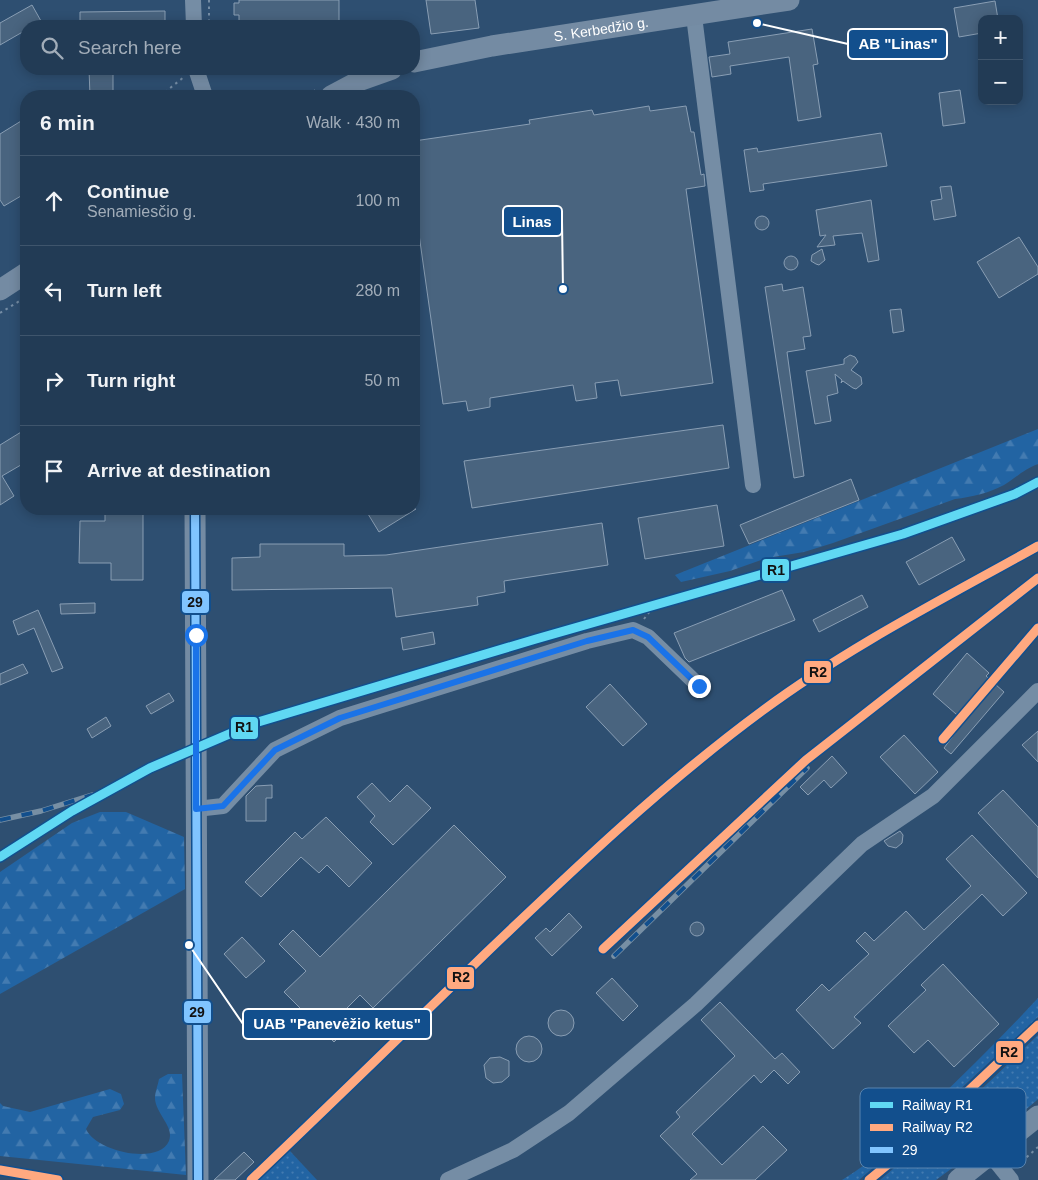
<!DOCTYPE html>
<meta charset="utf-8">
<style>
:root{--surface:#223b55;--page:#2e465f;--text:#f1f3f6;--muted:#a2adb9;--line:#3f556c}
body{margin:0;font-family:Helvetica,sans-serif;background:var(--page);color:var(--text)}
.controls{position:absolute;right:15px;top:15px;display:grid;overflow:hidden;border-radius:10px;box-shadow:0 2px 12px #0003}
.controls button{width:45px;height:45px;display:grid;place-items:center;padding:0;border:0;border-bottom:1px solid var(--line);background:var(--surface);color:var(--text);font:25px sans-serif}
.stop{position:absolute;width:15px;height:15px;margin:-11px;border:4px solid #1a73e8;border-radius:50%;background:#fff}
.stop.end{background:#1a73e8;border-color:#fff;box-shadow:0 1px 5px #0008}
.list{margin:0;padding:0;list-style:none}
h2{display:flex;justify-content:space-between;align-items:center;height:65px;margin:0;padding:0 20px;font-size:21px}
h2 small{font-size:16px;font-weight:400;color:var(--muted)}
.list li{display:grid;grid-template-columns:32px 1fr auto;gap:15px;align-items:center;box-sizing:border-box;height:90px;padding:0 20px;border-top:1px solid var(--line)}
.list b{display:block;font-size:19px;white-space:nowrap}
.list p{margin:0;font-size:16px;white-space:nowrap;color:var(--muted)}
.list em{font-size:16px;font-style:normal;color:var(--muted)}
.icon{flex:none;width:28px;height:28px;fill:none;stroke:currentColor;stroke-width:2;stroke-linecap:round;stroke-linejoin:round}
.map{position:relative;flex:none;width:1038px;height:1180px;overflow:hidden}
.search{position:absolute;background:var(--surface);box-shadow:0 2px 12px #0003;left:20px;top:20px;width:400px;height:55px;display:flex;align-items:center;gap:12px;box-sizing:border-box;padding:0 18px;border-radius:20px;color:var(--muted);font-size:19px}
.panel{position:absolute;background:var(--surface);box-shadow:0 2px 12px #0003;left:20px;top:90px;width:400px;height:425px;border-radius:20px}
.map>svg:first-child{display:block}
</style>
<div class="map">
<svg width="1038" height="1180" viewBox="0 0 1038 1180">
<defs>
<pattern id="grass-dots" width="8" height="8" patternUnits="userSpaceOnUse" patternTransform="scale(1.25)"><rect width="8" height="8" fill="#2264a3"/><path d="M2 2h.1M6 6h.1" fill="none" stroke="#437bb1" stroke-width="1.8" stroke-linecap="round"/></pattern>
<pattern id="forest-firs" width="22" height="20" patternUnits="userSpaceOnUse" patternTransform="scale(1.25)"><rect width="22" height="20" fill="#2264a3"/><path d="M5 1l3.5 6h-7zM16 11l3.5 6h-7z" fill="#437bb1"/></pattern>
</defs>
<rect width="100%" height="100%" fill="#2e4f71"/>
<g fill="url(#grass-dots)">
<path d="M1038,998V1017L912,1134L859,1180H842C876,1160 904,1131 933,1104C969,1069 1004,1035 1038,998Z"/>
<polygon points="1038,1035 1038,1099 1036,1101 981,1147 936,1180 880,1180 941,1128"/>
<polygon points="289,1150 317,1180 258,1180"/>
</g>
<g fill="url(#forest-firs)">
<path d="M1038,429V464C1024,469 1017,477 1004,485C989,493 972,497 955,499L833,543L804,552L767,558L730,571L681,582L675,575Z"/>
<polygon points="100,812 126,812 184,837 185,889 0,994 0,872 72,823"/>
<path d="M168,1074H182L186,1175L0,1156V1103L3,1106L30,1112L110,1089L121,1094L124,1104L120,1110L93,1117L86,1129C95,1151 158,1166 169,1141C175,1127 155,1113 155,1098C155,1092 158,1085 159,1079Z"/>
</g>
<g fill="#49647f" stroke="#899eb4">
<polygon points="239,0 339,0 339,26 239,26 239,15 234,15 234,3 239,3"/>
<polygon points="426,0 475,0 479,28 431,34"/>
<polygon points="995,1 998,19 982,19 982,33 959,37 954,8"/>
<polygon points="32,5 41,21 32,26 26,26 26,30 0,45 0,23"/>
<polygon points="165,11 165,26 80,26 80,12"/>
<polygon points="812,29 818,64 813,65 821,117 798,121 789,57 730,66 731,74 712,77 709,57 730,54 728,42"/>
<polygon points="89,69 113,69 113,96 90,96"/>
<polygon points="960,90 965,123 943,126 939,93"/>
<polygon points="649,106 650,111 686,106 691,132 694,132 701,175 704,174 705,186 686,189 713,383 621,396 618,380 595,383 597,398 576,401 573,385 490,398 490,407 468,411 466,401 443,404 414,199 414,141 530,124 529,120 592,110 594,115"/>
<polygon points="26,118 26,193 4,206 0,200 0,134"/>
<polygon points="881,133 887,166 763,184 764,190 750,192 744,150 757,148 758,152"/>
<polygon points="951,186 956,216 934,220 931,201 942,199 940,187"/>
<polygon points="871,200 879,260 868,262 862,233 833,236 835,245 817,247 826,235 820,236 816,210"/>
<circle cx="762" cy="223" r="7"/>
<polygon points="1019,237 1038,267 1038,274 999,298 977,262"/>
<polygon points="822,249 825,260 819,265 816,264 811,261 812,255"/>
<circle cx="791" cy="263" r="7"/>
<polygon points="782,284 783,291 803,287 811,336 803,337 805,349 787,352 804,476 794,478 765,287"/>
<polygon points="901,309 904,331 893,333 890,310"/>
<polygon points="850,355 855,357 858,362 851,370 861,377 862,384 856,389 853,388 843,381 841,383 842,380 835,374 838,393 827,396 831,421 815,424 806,371 844,364 844,359"/>
<polygon points="723,425 729,468 472,508 464,461"/>
<polygon points="26,429 26,462 2,476 14,496 0,505 0,445"/>
<polygon points="851,479 859,500 749,544 740,525"/>
<polygon points="717,505 724,546 645,559 638,518"/>
<polygon points="105,509 143,509 143,580 111,580 111,563 79,563 80,521 105,521"/>
<polygon points="365,509 416,509 379,532"/>
<polygon points="602,523 608,565 504,581 505,592 477,597 478,605 396,617 392,588 232,590 232,558 260,557 260,544 344,544 344,556 386,555"/>
<polygon points="952,537 965,560 919,585 906,562"/>
<polygon points="782,590 795,620 689,662 685,658 674,633"/>
<polygon points="862,595 868,607 819,632 813,620"/>
<polygon points="95,603 95,613 61,614 60,604"/>
<polygon points="38,610 63,668 52,672 34,628 18,635 13,621"/>
<polygon points="433,632 435,644 403,650 401,638"/>
<polygon points="967,653 989,673 986,676 1004,692 951,754 944,748 964,721 933,694"/>
<polygon points="23,664 28,673 0,685 0,674"/>
<polygon points="610,684 647,724 623,746 586,707"/>
<polygon points="169,693 174,701 151,714 146,706"/>
<polygon points="106,717 111,726 92,738 87,729"/>
<polygon points="1038,731 1038,762 1022,745"/>
<polygon points="904,735 938,772 915,794 880,757"/>
<polygon points="832,756 847,773 831,788 824,780 808,795 800,787"/>
<polygon points="372,783 390,802 407,785 431,808 393,845 370,822 375,816 357,797"/>
<polygon points="272,785 272,798 266,798 266,821 246,821 246,796 256,786"/>
<polygon points="1003,790 1038,827 1038,878 978,813"/>
<polygon points="326,817 372,863 349,887 327,865 319,873 301,857 261,897 245,882 295,832 302,839"/>
<polygon points="454,825 506,877 373,1008 360,995 339,1016 345,1021 340,1026 345,1031 334,1042 284,992 306,971 279,944 293,930 320,957"/>
<polygon points="900,831 903,835 902,843 896,848 888,846 884,841"/>
<polygon points="972,835 1027,893 1003,916 982,894 854,1017 861,1023 833,1049 796,1010 822,984 829,991 869,954 856,941 865,932 874,941 906,911 924,930 971,886 946,859"/>
<polygon points="569,913 582,927 552,956 535,938 546,928 550,932"/>
<circle cx="697" cy="929" r="7"/>
<polygon points="242,937 265,961 246,978 224,954"/>
<polygon points="943,964 999,1024 954,1067 928,1040 914,1053 888,1026 926,990 921,985"/>
<polygon points="612,978 638,1006 623,1021 596,993"/>
<polygon points="720,1002 775,1059 782,1053 800,1072 788,1084 774,1070 761,1083 754,1075 692,1134 722,1165 763,1126 787,1150 755,1180 690,1180 697,1174 660,1136 680,1117 676,1112 735,1056 701,1020"/>
<circle cx="561" cy="1023" r="13"/>
<circle cx="529" cy="1049" r="13"/>
<polygon points="500,1057 509,1061 509,1076 502,1082 493,1083 486,1078 484,1065 490,1058"/>
<polygon points="244,1152 254,1162 235,1180 214,1180"/>
</g>
<g fill="none" stroke-linecap="round" stroke-linejoin="round">
<g stroke="#758da5" stroke-width="2" stroke-dasharray="2.5 4" stroke-linecap="butt">
<polyline points="209,0 209,26"/>
<polyline points="212,73 242,69"/>
<polyline points="160,96 184,77"/>
<polyline points="303,96 315,90"/>
<polyline points="0,313 26,297"/>
<path d="M644,619L650,611L663,606C789,571 918,538 1038,486"/>
<polyline points="1017,1166 1038,1147"/>
</g>
<g stroke="#758da5" stroke-width="16">
<polyline points="193,0 194,26"/>
<polyline points="694,16 753,485"/>
<polyline points="196,69 205,96"/>
<polyline points="196,809 223,806 275,750 340,718 587,641 633,630 648,637 699,686"/>
<polyline points="991,1155 1011,1180"/>
<polyline points="448,1180 513,1150 569,1113 696,1004 862,844 933,796 1038,691"/>
</g>
<g stroke="#748ba3" stroke-width="21">
<path id="s1" d="M414,62L492,46L789,0"/>
<polyline points="331,96 361,80 392,69"/>
<polyline points="0,290 26,273"/>
<polyline points="195,509 198,1180"/>
<polyline points="958,1180 1038,1116"/>
</g>
<defs>
<g id="rail">
<polyline points="943,739 1038,628"/>
<polyline points="0,820 41,811 92,795"/>
<polyline points="0,857 72,811 150,768 255,723 536,639 903,534 1015,494 1038,482"/>
<polyline points="603,949 806,760 1038,578"/>
<polyline points="614,956 807,768"/>
<path d="M251,1180C330,1105 408,1029 486,953C575,868 663,784 762,711C848,647 945,598 1038,546"/>
</g>
</defs>
<use href="#rail" stroke="#778fa4" stroke-width="5.5"/>
<use href="#rail" stroke="#124f8d" stroke-width="4" stroke-dasharray="11" stroke-linecap="butt"/>
<defs>
<polyline id="bus-1" points="195,509 198,1180"/>
</defs>
<use href="#bus-1" stroke="#124f8d" stroke-width="11"/>
<use href="#bus-1" stroke="#80c4ff" stroke-width="8"/>
<defs>
<polyline id="rail-1" points="0,857 72,811 150,768 255,723 536,639 903,534 1015,494 1038,482"/>
<g id="rail-2">
<polyline points="943,739 1038,628"/>
<polyline points="603,949 806,760 1038,578"/>
<polyline points="0,1170 58,1180"/>
<path d="M251,1180C330,1105 408,1029 486,953C575,868 663,784 762,711C848,647 945,598 1038,546"/>
<polyline points="869,1180 909,1147 1038,1025"/>
</g>
</defs>
<use href="#rail-1" stroke="#124f8d" stroke-width="12"/>
<use href="#rail-2" stroke="#124f8d" stroke-width="12"/>
<use href="#rail-1" stroke="#60d8f3" stroke-width="9"/>
<use href="#rail-2" stroke="#ffa980" stroke-width="9"/>
</g>
<g fill="none" stroke-linecap="round" stroke-linejoin="round">
<polyline stroke="#1a73e8" stroke-width="6" points="196,635 196,809 223,806 275,750 340,718 587,641 633,630 648,637 699,686"/>
</g>
<g text-anchor="middle" stroke-width="5" stroke-linejoin="round" paint-order="stroke">
<g font-size="14" fill="#fff" stroke="#124f8d">
<text dy="5" stroke="none"><textPath href="#s1" startOffset="190">S. Kerbedžio g.</textPath></text>
</g>
</g>
<rect x="860" y="1088" width="166" height="80" rx="8" fill="#124f8d" stroke="#5984af" stroke-width="1"/>
<rect x="870" y="1102" width="23" height="6" fill="#60d8f3"/>
<rect x="870" y="1124" width="23" height="7" fill="#ffa980"/>
<rect x="870" y="1147" width="23" height="6" fill="#80c4ff"/>
<g font-size="14" fill="#fff">
<text x="902" y="1110">Railway R1</text>
<text x="902" y="1132">Railway R2</text>
<text x="902" y="1155">29</text>
</g>
<path fill="none" stroke="#fff" stroke-width="2" d="M757 23L848 44M563 289L562 221M189 945L243 1024"/>
<g fill="#fff" stroke="#124f8d" stroke-width="2">
<circle cx="757" cy="23" r="5"/>
<circle cx="563" cy="289" r="5"/>
<circle cx="189" cy="945" r="5"/>
</g>
<g fill="#124f8d" stroke="#fff" stroke-width="2">
<rect x="848" y="29" width="99" height="30" rx="5"/>
<rect x="503" y="206" width="59" height="30" rx="5"/>
<rect x="243" y="1009" width="188" height="30" rx="5"/>
</g>
<g font-size="15" text-anchor="middle" font-weight="bold" fill="#fff">
<text x="898" y="49">AB "Linas"</text>
<text x="532" y="227">Linas</text>
<text x="337" y="1029">UAB "Panevėžio ketus"</text>
</g>
<g stroke="#124f8d" stroke-width="2">
<rect x="761" y="558" width="29" height="24" rx="5" fill="#60d8f3"/>
<rect x="181" y="590" width="29" height="24" rx="5" fill="#80c4ff"/>
<rect x="803" y="660" width="29" height="24" rx="5" fill="#ffa980"/>
<rect x="230" y="716" width="29" height="24" rx="5" fill="#60d8f3"/>
<rect x="446" y="966" width="29" height="24" rx="5" fill="#ffa980"/>
<rect x="183" y="1000" width="29" height="24" rx="5" fill="#80c4ff"/>
<rect x="995" y="1040" width="29" height="24" rx="5" fill="#ffa980"/>
</g>
<g font-size="14" text-anchor="middle" font-weight="bold" fill="#111">
<text x="776" y="575">R1</text>
<text x="195" y="607">29</text>
<text x="818" y="677">R2</text>
<text x="244" y="732">R1</text>
<text x="461" y="982">R2</text>
<text x="197" y="1017">29</text>
<text x="1009" y="1057">R2</text>
</g>
</svg>
<div class="controls">
<button>+</button>
<button>−</button>
</div>
<div class="stop" style="left:196px;top:635px"></div>
<div class="stop end" style="left:699px;top:686px"></div>
<div class="search"><svg class="icon" aria-label="search" viewBox="0 0 24 24"><circle cx="10" cy="10" r="6"/><path d="M15 15l6 6"/></svg>Search here</div>
<section class="panel">
<h2>6 min<small>Walk · 430 m</small></h2>
<ul class="list">
<li><svg class="icon" aria-label="ahead" viewBox="0 0 24 24"><path d="M12 20V5M6 11l6-6 6 6"/></svg><div><b>Continue</b><p>Senamiesčio g.</p></div><em>100 m</em></li>
<li><svg class="icon" aria-label="left" viewBox="0 0 24 24"><path d="M17 20v-9H6M10 6l-5 5 5 5"/></svg><div><b>Turn left</b></div><em>280 m</em></li>
<li><svg class="icon" aria-label="right" viewBox="0 0 24 24"><path d="M7 20v-9h11M14 6l5 5-5 5"/></svg><div><b>Turn right</b></div><em>50 m</em></li>
<li><svg class="icon" aria-label="arrive" viewBox="0 0 24 24"><path d="M6 21V4h12l-3 4 3 4H6"/></svg><div><b>Arrive at destination</b></div></li>
</ul>
</section>
</div>
